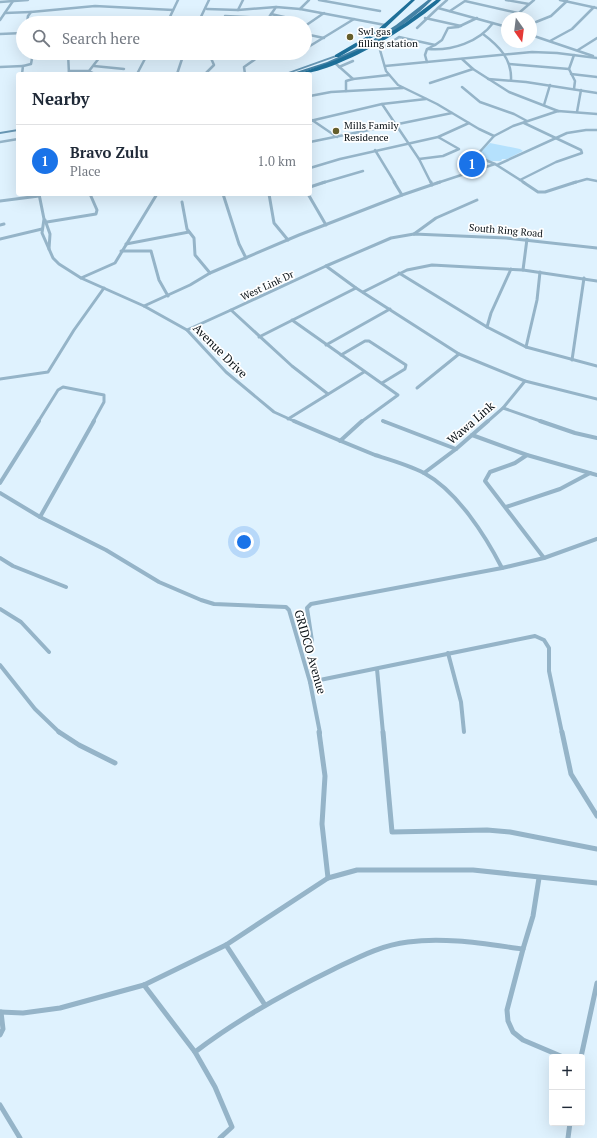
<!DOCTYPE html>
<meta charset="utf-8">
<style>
:root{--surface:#fff;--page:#f2f2f3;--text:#1f2937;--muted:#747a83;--line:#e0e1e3;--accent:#1a73e8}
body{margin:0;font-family:"PT Serif",serif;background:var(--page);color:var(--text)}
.controls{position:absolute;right:12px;bottom:12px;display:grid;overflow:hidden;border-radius:4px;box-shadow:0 4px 16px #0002}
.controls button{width:36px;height:36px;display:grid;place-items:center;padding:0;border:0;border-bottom:1px solid var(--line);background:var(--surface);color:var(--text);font:20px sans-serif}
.compass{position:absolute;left:501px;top:12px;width:36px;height:36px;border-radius:50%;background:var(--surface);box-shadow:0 4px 16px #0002;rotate:166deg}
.you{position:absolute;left:244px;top:542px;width:14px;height:14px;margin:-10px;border:3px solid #fff;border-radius:50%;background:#1a73e8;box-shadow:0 0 0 6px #1a73e833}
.badge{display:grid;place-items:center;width:26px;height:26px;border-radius:50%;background:var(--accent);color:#fff;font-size:13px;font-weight:700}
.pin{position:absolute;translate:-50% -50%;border:2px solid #fff;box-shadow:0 1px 4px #0006}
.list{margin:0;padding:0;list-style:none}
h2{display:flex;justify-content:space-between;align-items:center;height:52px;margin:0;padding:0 16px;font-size:17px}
h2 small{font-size:13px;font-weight:400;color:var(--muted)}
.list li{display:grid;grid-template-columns:26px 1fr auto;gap:12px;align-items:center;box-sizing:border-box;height:72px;padding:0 16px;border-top:1px solid var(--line)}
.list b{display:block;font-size:15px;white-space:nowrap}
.list p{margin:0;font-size:13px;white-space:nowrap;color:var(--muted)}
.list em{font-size:13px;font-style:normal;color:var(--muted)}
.icon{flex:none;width:22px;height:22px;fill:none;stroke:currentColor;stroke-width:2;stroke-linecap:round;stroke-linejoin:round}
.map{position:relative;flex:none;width:597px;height:1138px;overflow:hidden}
.search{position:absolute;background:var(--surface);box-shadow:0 4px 16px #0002;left:16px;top:16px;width:296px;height:44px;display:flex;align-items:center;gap:10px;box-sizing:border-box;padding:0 14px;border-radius:22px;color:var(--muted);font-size:15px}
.panel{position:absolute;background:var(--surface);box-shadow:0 4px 16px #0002;left:16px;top:72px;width:296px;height:124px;border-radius:4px}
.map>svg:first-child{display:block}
</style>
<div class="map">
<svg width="597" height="1138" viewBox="0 0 597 1138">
<rect width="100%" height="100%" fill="#dff2fe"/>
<polygon fill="#b5e1fd" points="490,143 520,149 523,151 507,159 502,159 501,161 487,161 477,155"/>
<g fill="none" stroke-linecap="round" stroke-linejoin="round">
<g stroke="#95b4c8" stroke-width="2.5">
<polyline points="319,0 380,11"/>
<polyline points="506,0 529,4"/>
<polyline points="560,0 597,8"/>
<polyline points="0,2 28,0"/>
<polyline points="438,8 447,0"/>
<polyline points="207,9 238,10 276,7"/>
<polyline points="300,9 309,0"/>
<polyline points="238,10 243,0"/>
<polyline points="450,11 465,1 518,13"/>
<polyline points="5,13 31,12"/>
<polyline points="271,14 297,20"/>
<polyline points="225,16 268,18"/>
<polyline points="425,18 461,26"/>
<polyline points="513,18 534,0"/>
<polyline points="0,20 13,1"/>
<polyline points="536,22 551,16 567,1"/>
<polyline points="27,23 28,16 31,12 95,6 173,10"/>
<polyline points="57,23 136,19"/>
<polyline points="167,23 178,0"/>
<polyline points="198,23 209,0"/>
<polyline points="265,23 276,7 300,9 385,25"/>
<polyline points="305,26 324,13"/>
<polyline points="417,28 438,8 507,27"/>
<polyline points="0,34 23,33"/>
<polyline points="305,34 324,38"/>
<path d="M483,34C499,46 512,59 511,80"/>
<polyline points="531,35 593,56"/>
<polyline points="550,41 572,29 594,7"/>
<polyline points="435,45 442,40 448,28 458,27 477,18"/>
<polyline points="305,49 354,19"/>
<path d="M428,49C452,51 479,42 493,23"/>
<polyline points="578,50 597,38"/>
<polyline points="68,53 69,74"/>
<polyline points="153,53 183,55"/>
<polyline points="245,53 268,56 290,53"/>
<polyline points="574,55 569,69 575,81 574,89"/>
<polyline points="462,59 473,69 509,92 558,111"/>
<polyline points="427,62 425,55 427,49 435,45 399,37 380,50 386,71 398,85 437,104 479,129 494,136"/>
<polyline points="335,63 353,79 389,75"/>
<polyline points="509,64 569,69"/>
<polyline points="94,66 124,69"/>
<polyline points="385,66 532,52 557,53 597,58"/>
<polyline points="0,67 23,66"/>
<polyline points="339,67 353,61"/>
<polyline points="69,71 89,71 103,53"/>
<polyline points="89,71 95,74"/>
<polyline points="22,74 23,66 31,64 33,53"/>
<polyline points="137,74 148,53"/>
<polyline points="177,74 184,53"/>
<polyline points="205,74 214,65 210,56 212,53"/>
<polyline points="245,74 244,67 264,53"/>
<polyline points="571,74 597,77"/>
<polyline points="488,79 526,82 597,93"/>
<polyline points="430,83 473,69"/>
<polyline points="462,87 480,102 514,114 527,121"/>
<polyline points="346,91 346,81 353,79"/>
<polyline points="310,96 331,92 403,88"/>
<polyline points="382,104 419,159 431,183"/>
<polyline points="544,105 550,85"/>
<polyline points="577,112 581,90"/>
<polyline points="312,120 337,137"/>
<polyline points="310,121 382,104 426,99"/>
<polyline points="0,142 18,139"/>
<polyline points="310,142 452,113"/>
<polyline points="375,150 395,183"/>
<polyline points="419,159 443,156 459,149 438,137"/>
<polyline points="495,164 525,183"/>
<polyline points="497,165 567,133 586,130 597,130"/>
<polyline points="310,168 340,159 438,137 469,123"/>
<polyline points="520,180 556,162 582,153 581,150 524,123"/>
<polyline points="322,183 363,171"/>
<polyline points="437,183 495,164 476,156 494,136 513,126 558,111 597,114"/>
<polyline points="573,183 587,179 597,181"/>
</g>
<g stroke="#95b4c8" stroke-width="3">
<polyline points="394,182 402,195"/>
<polyline points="431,182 432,185"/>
<polyline points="523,182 538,192 545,192 576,182"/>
<polyline points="310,187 325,182"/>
<polyline points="39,194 44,219 42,233 53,258 59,264 81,278 144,306 187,330 226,372 274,412 296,422"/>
<polyline points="223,194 239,244 246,258"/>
<polyline points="269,194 274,223 288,240"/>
<polyline points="308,194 326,225"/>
<polyline points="0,201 39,196"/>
<polyline points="182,202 187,229 194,238 195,255 210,273"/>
<polyline points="45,220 50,234 49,249"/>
<polyline points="47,222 96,214 97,210 90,194"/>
<polyline points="0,225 4,224"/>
<polyline points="414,234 436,218 477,200"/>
<polyline points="0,239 42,229"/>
<polyline points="126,244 189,232"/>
<polyline points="121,251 151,251 159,280 168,296"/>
<polyline points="326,266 391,238 414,234 506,238 597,248"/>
<polyline points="523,270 527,239"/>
<polyline points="399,273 487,327 526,347 597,366"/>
<polyline points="81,278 115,263 157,194"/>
<polyline points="363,292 407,270 432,265 523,270 597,281"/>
<polyline points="144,306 190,285 210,273 299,235 402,195 440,182"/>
<polyline points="292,320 398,395 361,422"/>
<polyline points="487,327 491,313 511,269"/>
<polyline points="187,330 231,310"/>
<polyline points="259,337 356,288"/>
<polyline points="326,345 390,309"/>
<polyline points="526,347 537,300 540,272"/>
<polyline points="341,355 365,341 369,341 406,365 405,369 382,383"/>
<polyline points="572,360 584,278"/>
<polyline points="0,379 48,372 74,330 104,288"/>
<polyline points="417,388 459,354"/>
<polyline points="328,394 292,366 231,310 326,266 356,288 459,354 525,381 597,399"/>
<polyline points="503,408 543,422"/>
<polyline points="288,419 364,372"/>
<polyline points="383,421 385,422"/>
<polyline points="38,422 58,390 63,387 104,395 104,402 93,422"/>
<polyline points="487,422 503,408 525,381"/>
</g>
<g stroke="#95b4c8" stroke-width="4">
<path d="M294,421C321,433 348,444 375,455C391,460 409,465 424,473C457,491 485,535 502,568"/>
<polyline points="383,421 456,449"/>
<polyline points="540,421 575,433 597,438"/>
<polyline points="472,435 527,455 597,475"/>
<polyline points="340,441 362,421"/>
<polyline points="527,455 515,463 490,472 485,481 544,558"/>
<polyline points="424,473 456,449 488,421"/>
<polyline points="0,483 39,421"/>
<polyline points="0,493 40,517 106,550 159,582 201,600 214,604 286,607 289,610 310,682 320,733"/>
<polyline points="506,507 560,489 590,473"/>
<polyline points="40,517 94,421"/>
<polyline points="0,558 13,566 66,587"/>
<polyline points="0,609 21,622 49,652"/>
<polyline points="312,641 307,608 311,604 502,568 544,558 597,539"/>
<polyline points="448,653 461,702 464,732"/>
<polyline points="0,665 35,709 60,733"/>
<polyline points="377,669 383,733"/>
<polyline points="310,682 535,636 544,640 549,648 549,671 562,733"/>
</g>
<g stroke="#95b4c8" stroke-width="5">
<polyline points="59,732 79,745 115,763"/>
<polyline points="319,732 325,776 322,824 328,878"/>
<polyline points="383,732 392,832 487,830 510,832 597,849"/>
<polyline points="562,732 571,774 597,816"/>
<polyline points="226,945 265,1005"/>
<polyline points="523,949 507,1010 508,1021 513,1032 523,1040 563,1057"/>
<polyline points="144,985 195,1052 215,1087 232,1127 220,1138"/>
<polyline points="0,1012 23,1013 60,1008 144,985 226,945 328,878 357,870 473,870 597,883"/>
<polyline points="0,1035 3,1029 1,1012"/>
<path d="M195,1052C238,1019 285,993 334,969C357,958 381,945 408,942C446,937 485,944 523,949L533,916L539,878"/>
<polyline points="581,1057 597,983"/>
<polyline points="0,1105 20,1138"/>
<polyline points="568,1138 570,1123"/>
</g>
<g fill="#6897b4" fill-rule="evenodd">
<polygon points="336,55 339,56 288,74 283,74"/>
<polygon points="18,129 18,131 0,134 0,132"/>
</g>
<path fill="#4482a5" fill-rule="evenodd" d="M428,0H432C402,30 363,52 322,66C312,69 301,74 290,74L327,62L363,46L396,25Z"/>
<g fill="#1e6f98" fill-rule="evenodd">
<polygon points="411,0 415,0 380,33 339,57 335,57 335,55 376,31"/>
<path d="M436,0H441C415,25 334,74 298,74L336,60L372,44L405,23Z"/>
</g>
</g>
<g fill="#655e2b" stroke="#fff" stroke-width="1.5">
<circle cx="350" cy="37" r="4"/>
<circle cx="336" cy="131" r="4"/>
</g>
<g text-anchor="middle" stroke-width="3.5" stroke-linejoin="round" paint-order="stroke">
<g font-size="10" fill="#070f14" stroke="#fff" text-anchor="start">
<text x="358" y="35">Swl gas<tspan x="358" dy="12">filling station</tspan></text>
<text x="344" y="129">Mills Family<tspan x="344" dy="12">Residence</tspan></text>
</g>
<g font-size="10" fill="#070f14" stroke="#fff">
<text transform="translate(506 230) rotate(5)" y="4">South Ring Road</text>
<text transform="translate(267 285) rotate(-25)" y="4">West Link Dr</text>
</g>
<g font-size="12" fill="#070f14" stroke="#fff">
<text transform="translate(220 351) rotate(45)" y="4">Avenue Drive</text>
<text transform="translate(471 423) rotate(-41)" y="4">Wawa Link</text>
<text transform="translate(310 652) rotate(74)" y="4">GRIDCO Avenue</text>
</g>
</g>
</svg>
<div class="controls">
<button>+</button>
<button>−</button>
</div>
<svg class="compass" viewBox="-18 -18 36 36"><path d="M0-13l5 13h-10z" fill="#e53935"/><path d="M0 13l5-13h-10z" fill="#747a83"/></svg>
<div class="you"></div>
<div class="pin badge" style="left:472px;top:164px">1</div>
<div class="search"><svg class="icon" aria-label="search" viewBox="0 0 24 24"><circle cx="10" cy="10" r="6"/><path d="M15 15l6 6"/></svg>Search here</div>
<section class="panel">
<h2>Nearby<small></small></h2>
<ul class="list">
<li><span class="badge">1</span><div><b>Bravo Zulu</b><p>Place</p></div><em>1.0 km</em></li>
</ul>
</section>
</div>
